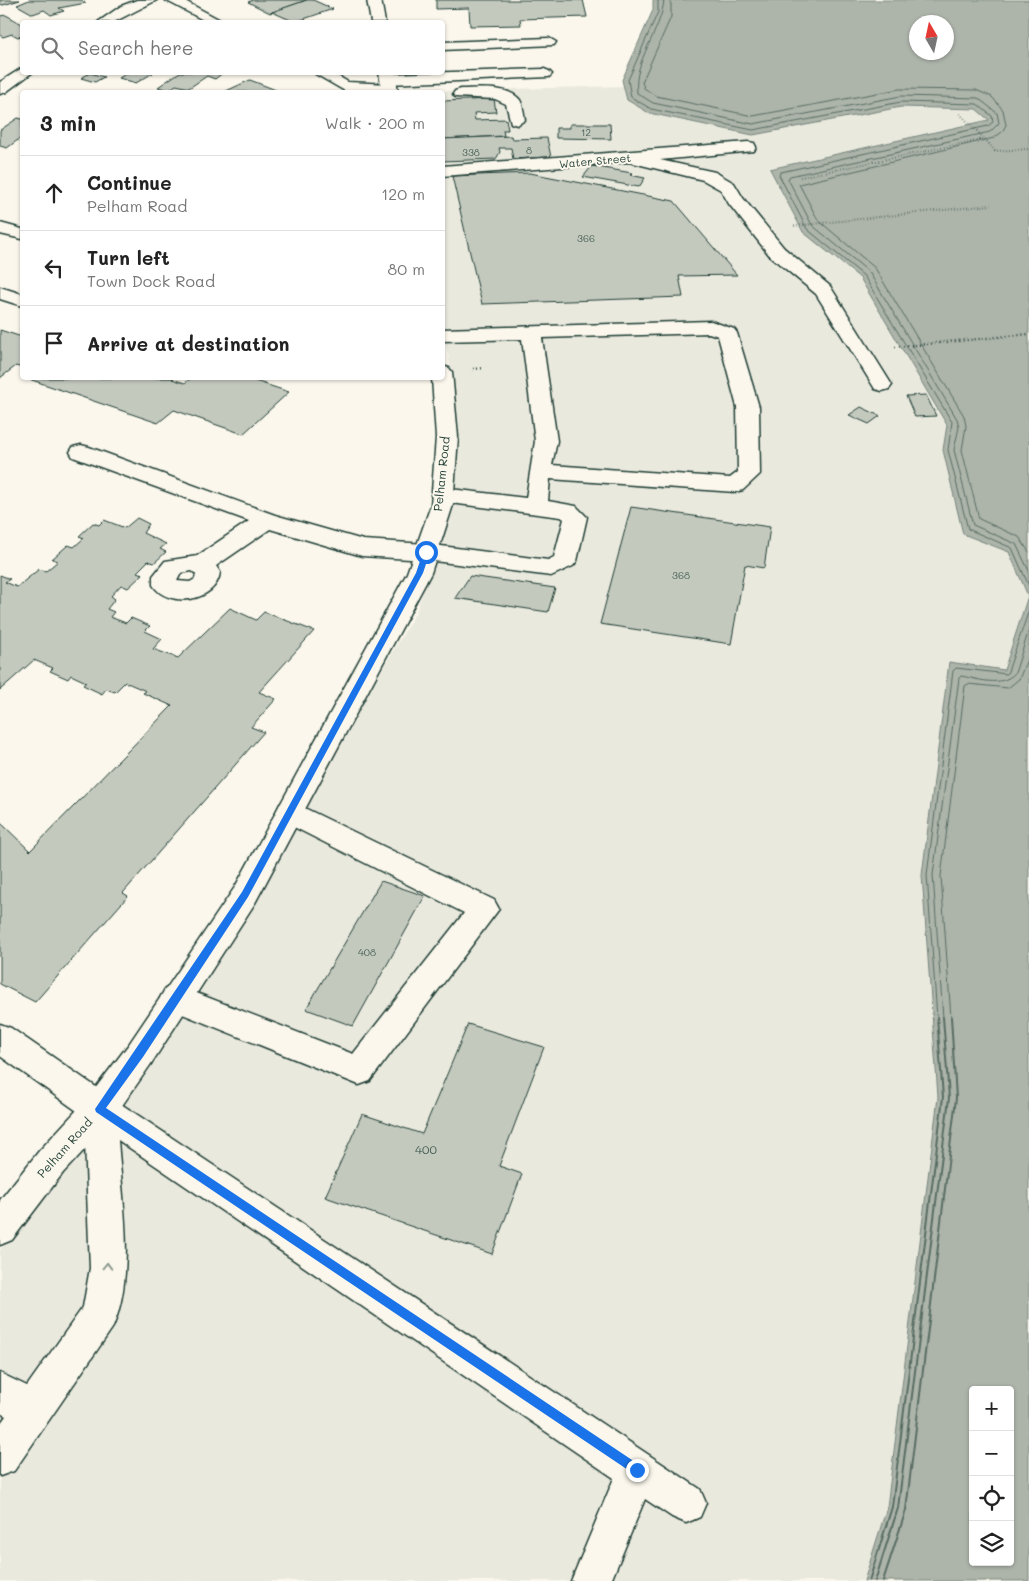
<!DOCTYPE html>
<meta charset="utf-8">
<style>
:root{--surface:#fff;--page:#f2f2f2;--text:#222;--muted:#767676;--line:#e0e0e0}
body{margin:0;font-family:Mali,sans-serif;background:var(--page);color:var(--text)}
.controls{position:absolute;right:15px;bottom:15px;display:grid;overflow:hidden;border-radius:5px;box-shadow:0 1px 4px #0004}
.controls button{width:45px;height:45px;display:grid;place-items:center;padding:0;border:0;border-bottom:1px solid var(--line);background:var(--surface);color:var(--text);font:25px sans-serif}
.compass{position:absolute;left:909px;top:15px;width:45px;height:45px;border-radius:50%;background:var(--surface);box-shadow:0 1px 4px #0004;rotate:351deg}
.stop{position:absolute;width:15px;height:15px;margin:-11px;border:4px solid #1a73e8;border-radius:50%;background:#fff}
.stop.end{background:#1a73e8;border-color:#fff;box-shadow:0 1px 5px #0008}
.list{margin:0;padding:0;list-style:none}
h2{display:flex;justify-content:space-between;align-items:center;height:65px;margin:0;padding:0 20px;font-size:21px}
h2 small{font-size:16px;font-weight:400;color:var(--muted)}
.list li{display:grid;grid-template-columns:32px 1fr auto;gap:15px;align-items:center;box-sizing:border-box;height:75px;padding:0 20px;border-top:1px solid var(--line)}
.list b{display:block;font-size:19px;white-space:nowrap}
.list p{margin:0;font-size:16px;white-space:nowrap;color:var(--muted)}
.list em{font-size:16px;font-style:normal;color:var(--muted)}
.icon{flex:none;width:28px;height:28px;fill:none;stroke:currentColor;stroke-width:2;stroke-linecap:round;stroke-linejoin:round}
.map{position:relative;flex:none;width:1029px;height:1581px;overflow:hidden}
.search{position:absolute;background:var(--surface);box-shadow:0 1px 4px #0004;left:20px;top:20px;width:425px;height:55px;display:flex;align-items:center;gap:12px;box-sizing:border-box;padding:0 18px;border-radius:5px;color:var(--muted);font-size:19px}
.panel{position:absolute;background:var(--surface);box-shadow:0 1px 4px #0004;left:20px;top:90px;width:425px;height:290px;border-radius:5px}
.map>svg:first-child{display:block}
</style>
<div class="map">
<svg width="1029" height="1581" viewBox="0 0 1029 1581">
<rect width="100%" height="100%" fill="#fbf7ec"/>
<filter id="ink" filterUnits="userSpaceOnUse"><feTurbulence type="fractalNoise" baseFrequency=".02" numOctaves="2"/><feDisplacementMap in="SourceGraphic" scale="10" xChannelSelector="R" yChannelSelector="G"/><feConvolveMatrix kernelMatrix="1 2 1 2 8 2 1 2 1" color-interpolation-filters="sRGB"/></filter>
<g filter="url(#ink)">
<polygon fill="#eae9de" points="624,86 627,100 649,113 753,135 901,107 976,109 989,120 770,169 803,232 860,278 948,425 943,450 963,534 1009,552 1028,597 1004,670 949,663 922,875 938,1097 887,1507 864,1581 0,1581 0,1250 152,1057 416,612 450,512 455,391 442,323 442,92 399,92"/>
<path fill="#adb4aa" stroke="#74847b" fill-rule="evenodd" d="M653,0H1029V1581H864L887,1507L938,1097L922,875L949,662L1004,670L1028,596L1009,552L963,534L943,450L947,425L860,278L803,232L770,169L989,120L976,109L901,107L753,135L649,113L627,100L622,80L653,10ZM916,22H946V52H916ZM973,1390H1010V1562H973Z"/>
<g fill="none" stroke-linecap="round" stroke-linejoin="round">
<g stroke="#586d63" stroke-width="1">
<polyline points="658,0 658,12 628,80 631,97 651,109 753,130 901,102 977,104 992,116 993,122 988,126 781,172 779,175 807,229 864,276 952,422 948,450 968,529 1012,548 1029,586"/>
<path d="M664,0C661,33 633,59 637,93L653,103L753,124L901,96L978,98L997,113L999,123L990,132L790,176L788,179L812,225L869,272L957,419L959,427L954,450L973,525L1016,544L1029,571"/>
<polyline points="671,0 671,17 642,82 644,88 656,96 753,116 899,89 976,90 992,97 1003,110 1006,125 1002,132 994,138 799,184 818,220 875,268 964,416 966,426 962,450 979,519 1019,537 1029,552"/>
<polyline points="937,1018 927,875 953,671 956,668 1007,674 1029,610"/>
<path d="M943,1018L933,875L959,678L961,676C978,679 1001,688 1015,673L1029,630"/>
<polyline points="951,1018 941,876 965,686 968,684 1008,688 1019,679 1029,655"/>
</g>
<g stroke="#586d63" stroke-width="2">
<polyline points="869,1581 892,1507 943,1097 937,1017"/>
<polyline points="875,1581 898,1508 949,1098 943,1017"/>
<polyline points="883,1581 906,1510 956,1098 951,1017"/>
</g>
</g>
<g fill="#c4c9be" stroke="#1f3d34">
<polygon points="0,0 20,0 3,5 0,4"/>
<polygon points="29,0 81,0 86,3 59,8 64,11 51,15 44,10 33,14 17,5"/>
<polygon points="253,0 307,0 270,13 248,2"/>
<polygon points="307,0 313,0 333,9 295,22 272,12"/>
<polygon points="436,0 583,0 587,17 520,19 521,25 470,26 469,8 436,9"/>
<polygon points="6,15 22,24 22,36 18,37 12,34 3,37 0,35 0,16"/>
<polygon points="129,72 152,72 153,73 136,83 119,78"/>
<polygon points="180,72 224,72 215,79 207,76 189,88 176,85 169,90 158,87"/>
<polygon points="90,73 104,77 95,82 81,78"/>
<polygon points="250,80 281,92 224,92"/>
<polygon points="494,99 496,112 474,113 475,120 506,119 508,130 503,130 504,136 442,139 442,101"/>
<polygon points="18,118 22,119 22,137 7,148 0,146 0,130"/>
<polygon points="570,124 610,124 611,139 556,138 556,128 570,128"/>
<polygon points="511,136 512,139 547,138 551,157 513,159 511,148 499,148 500,152 496,159 442,161 442,139"/>
<polygon points="592,166 632,173 630,175 645,178 639,187 583,177"/>
<polygon points="530,173 674,201 737,275 679,276 683,297 482,304 452,176"/>
<polygon points="0,330 22,337 22,368 16,366 0,378"/>
<polygon points="26,378 174,378 172,379 185,383 191,378 246,378 289,392 243,434 174,410 158,423"/>
<polygon points="926,395 936,416 915,417 906,396"/>
<polygon points="861,407 880,416 869,424 849,415"/>
<polygon points="631,507 770,527 764,568 745,565 731,644 600,624"/>
<polygon points="137,518 149,524 143,533 166,544 160,549 166,552 154,563 148,561 137,572 143,574 128,588 121,585 111,596 115,599 107,609 114,612 110,617 126,623 131,618 150,626 145,631 162,639 153,649 178,658 230,608 256,620 264,612 314,631 259,692 276,699 251,727 264,732 123,893 128,896 35,1002 0,984 0,822 30,851 172,706 143,693 146,691 125,682 115,692 106,689 102,694 83,685 86,682 71,675 68,679 50,671 53,668 34,660 0,690 0,575 10,579 5,582 17,587 39,569 46,571 58,561 52,559 68,545 74,547 84,538 79,536 93,523 99,525 104,520 125,528"/>
<polygon points="470,576 555,588 548,612 455,598"/>
<polygon points="381,881 425,896 353,1026 306,1009"/>
<polygon points="468,1024 544,1047 499,1166 522,1174 492,1254 325,1197 362,1114 422,1134"/>
</g>
<g fill="none" stroke-linecap="round" stroke-linejoin="round">
<defs>
<g id="minor">
<polygon points="137,0 157,0 114,22 98,22 121,6"/>
<polygon points="165,0 183,0 224,22 207,22"/>
<polygon points="549,38 556,42 554,45 442,50 442,42"/>
<polygon points="22,68 22,72 33,72 6,92 0,94 0,82"/>
<polygon points="544,69 549,71 552,74 549,77 388,84 380,79 388,74"/>
<polygon points="312,72 331,72 348,82 389,84 397,89 394,92 345,91"/>
<path d="M461,89C477,89 509,85 520,100C523,105 524,114 525,120L517,125L511,123L506,104L495,99L455,97L453,94L455,91Z"/>
<polygon points="748,142 754,143 756,147 754,151 660,160 715,172 734,183 743,198 784,248 830,286 892,385 889,389 882,391 875,389 816,294 770,256 729,204 721,190 703,180 629,162 442,176 442,166"/>
<polygon points="0,223 22,229 22,239 0,234"/>
<polygon points="0,287 22,294 22,306 0,299"/>
<path d="M711,321L734,329L737,333L759,407L760,474L743,490L735,492L550,479L548,501L576,506L587,517L577,561L573,566L551,576L426,560L362,556L270,529L216,566L220,572C217,602 168,609 153,585V576L165,561L197,556L249,521L73,457L70,452L73,447L81,445L89,447L275,515L363,540L426,544L548,560L554,557L564,519L561,517L442,502L434,500L431,495L434,490L442,488L526,498L535,441L522,339L442,341V329ZM709,333L718,336L737,407L738,472L730,478L552,465L557,441L542,338ZM192,571L196,574L195,579L190,582L177,581L181,573Z"/>
<polygon points="290,801 494,900 499,909 370,1081 359,1085 165,1007 160,998 165,989 176,985 353,1054 464,913 280,820 276,812 280,804"/>
<path d="M0,1024L11,1028L112,1098L700,1489L706,1503L700,1517L686,1523L672,1517L645,1499L611,1581H571L614,1478L118,1140C122,1198 136,1272 113,1327L14,1471L0,1476V1424L6,1416L0,1413V1373L27,1386L83,1307L90,1268L84,1116L0,1056Z"/>
</g>
<g id="major">
<polygon points="367,0 381,0 385,22 371,22"/>
<polygon points="379,72 395,72 398,92 382,92"/>
<polygon points="442,366 449,368 452,372 458,437 453,505 431,573 255,903 151,1064 112,1120 63,1173 12,1240 0,1245 0,1200 39,1151 88,1098 129,1044 235,887 407,573 431,505 436,437 432,378 442,378"/>
</g>
</defs>
<use href="#minor" stroke="#1f3d34" stroke-width="3"/>
<use href="#major" stroke="#1f3d34" stroke-width="3"/>
<g stroke="#1f3d34" stroke-width="2" stroke-dasharray="0.5 2.5" stroke-linecap="butt">
<polyline points="960,114 984,138"/>
<polyline points="800,177 985,139 995,151 1029,149"/>
<polyline points="794,226 991,205"/>
</g>
<g stroke="#1f3d34" stroke-width="2.5" stroke-dasharray="1 3" stroke-linecap="butt">
<polyline points="895,347 1029,334"/>
<polyline points="473,369 484,368"/>
</g>
<use href="#minor" fill="#fbf7ec" fill-rule="evenodd"/>
<use href="#major" fill="#fbf7ec" fill-rule="evenodd"/>
</g>
<defs><path id="oneway-chevron" d="M-2-3.5L2.5 0L-2 3.5" fill="none" stroke-width="1.6" stroke-linecap="round" stroke-linejoin="round" transform="scale(1.25)"/></defs>
<use stroke="#8d9a90" href="#oneway-chevron" transform="translate(107 1266) rotate(-88)"/>
</g>
<polygon fill="#1a73e8" points="426,550 430,552 423,573 248,897 143,1057 106,1108 641,1466 641,1474 637,1476 96,1112 95,1109 242,892 416,573 423,552"/>
<g text-anchor="middle" stroke-width="4" stroke-linejoin="round" paint-order="stroke">
<g font-size="10" fill="#486056">
<text x="586" y="136">12</text>
<text x="529" y="154">8</text>
<text x="471" y="156">338</text>
<text x="586" y="242">366</text>
<text x="681" y="579">368</text>
<text x="367" y="956">408</text>
</g>
<g font-size="11" fill="#1f3d34" stroke="#fbf7ec">
<text transform="translate(595 161) rotate(-5)" y="4">Water Street</text>
</g>
<g font-size="12" fill="#1f3d34" stroke="#fbf7ec">
<text transform="translate(442 474) rotate(-84)" y="4">Pelham Road</text>
<text transform="translate(65 1148) rotate(-48)" y="4">Pelham Road</text>
</g>
<g font-size="12" fill="#486056">
<text x="426" y="1154">400</text>
</g>
</g>
</svg>
<div class="controls">
<button>+</button>
<button>−</button>
<button><svg class="icon" aria-label="locate" viewBox="0 0 24 24"><circle cx="12" cy="12" r="6"/><path d="M12 2v4M12 18v4M2 12h4M18 12h4"/></svg></button>
<button><svg class="icon" aria-label="layers" viewBox="0 0 24 24"><path d="M12 4l9 5-9 5-9-5zM3 14l9 5 9-5"/></svg></button>
</div>
<svg class="compass" viewBox="-18 -18 36 36"><path d="M0-13l5 13h-10z" fill="#e53935"/><path d="M0 13l5-13h-10z" fill="#767676"/></svg>
<div class="stop" style="left:426px;top:552px"></div>
<div class="stop end" style="left:637px;top:1470px"></div>
<div class="search"><svg class="icon" aria-label="search" viewBox="0 0 24 24"><circle cx="10" cy="10" r="6"/><path d="M15 15l6 6"/></svg>Search here</div>
<section class="panel">
<h2>3 min<small>Walk · 200 m</small></h2>
<ul class="list">
<li><svg class="icon" aria-label="ahead" viewBox="0 0 24 24"><path d="M12 20V5M6 11l6-6 6 6"/></svg><div><b>Continue</b><p>Pelham Road</p></div><em>120 m</em></li>
<li><svg class="icon" aria-label="left" viewBox="0 0 24 24"><path d="M17 20v-9H6M10 6l-5 5 5 5"/></svg><div><b>Turn left</b><p>Town Dock Road</p></div><em>80 m</em></li>
<li><svg class="icon" aria-label="arrive" viewBox="0 0 24 24"><path d="M6 21V4h12l-3 4 3 4H6"/></svg><div><b>Arrive at destination</b></div></li>
</ul>
</section>
</div>
